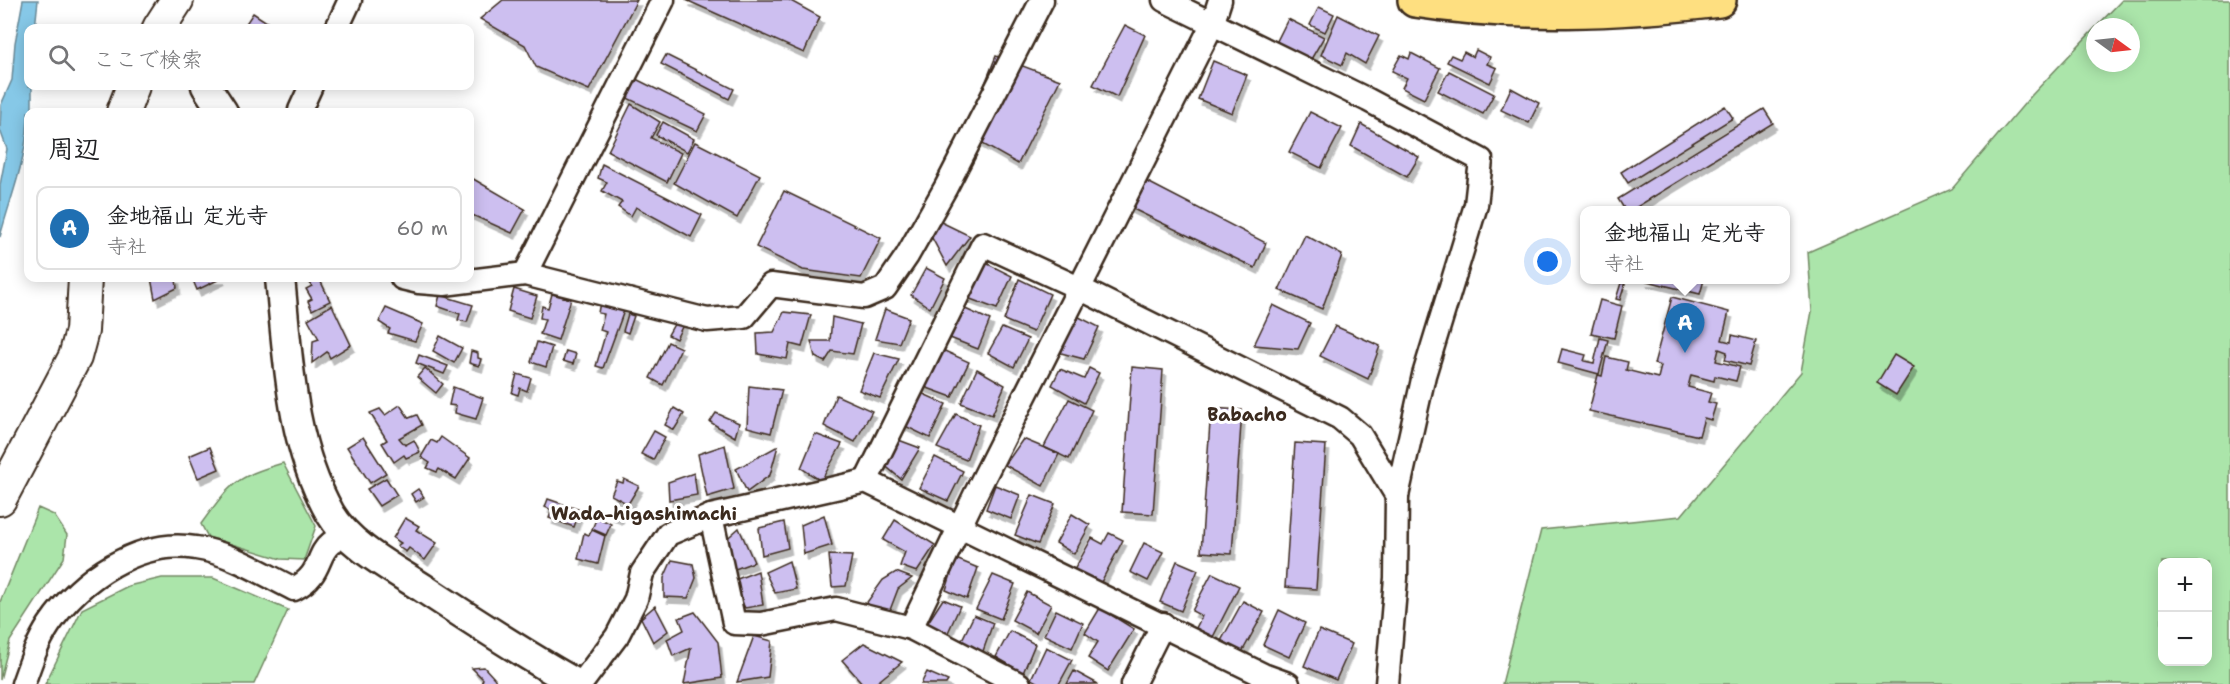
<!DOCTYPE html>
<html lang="ja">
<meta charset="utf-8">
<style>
:root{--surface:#fff;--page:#f2f2f2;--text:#202124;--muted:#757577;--line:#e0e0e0;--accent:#1f6fb2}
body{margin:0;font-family:"Shantell Sans","Klee One",sans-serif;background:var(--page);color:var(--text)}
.controls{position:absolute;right:18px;bottom:18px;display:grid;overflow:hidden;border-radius:12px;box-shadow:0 3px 15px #0003}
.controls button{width:54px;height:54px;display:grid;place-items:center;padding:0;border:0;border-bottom:2px solid var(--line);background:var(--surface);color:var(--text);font:30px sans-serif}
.compass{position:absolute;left:2086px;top:18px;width:54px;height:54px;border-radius:50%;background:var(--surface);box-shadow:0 3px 15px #0003;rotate:105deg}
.you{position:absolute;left:1548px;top:262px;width:21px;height:21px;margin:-15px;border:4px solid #fff;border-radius:50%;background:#1a73e8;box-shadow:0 0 0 9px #1a73e833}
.badge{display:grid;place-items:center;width:39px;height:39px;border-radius:50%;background:var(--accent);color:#fff;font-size:20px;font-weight:700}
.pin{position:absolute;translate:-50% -50px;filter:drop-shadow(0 2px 3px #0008)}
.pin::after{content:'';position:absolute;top:32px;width:21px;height:18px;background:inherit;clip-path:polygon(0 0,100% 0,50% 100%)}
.popup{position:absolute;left:1580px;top:206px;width:210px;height:78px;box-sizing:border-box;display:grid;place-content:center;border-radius:12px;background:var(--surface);filter:drop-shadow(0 2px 4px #0005);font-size:20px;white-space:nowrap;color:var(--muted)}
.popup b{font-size:22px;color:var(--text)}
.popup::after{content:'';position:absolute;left:50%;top:100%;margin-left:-12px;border:12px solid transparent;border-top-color:var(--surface)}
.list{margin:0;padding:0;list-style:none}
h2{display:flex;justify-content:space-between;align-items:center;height:78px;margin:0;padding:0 24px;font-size:26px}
h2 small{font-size:20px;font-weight:400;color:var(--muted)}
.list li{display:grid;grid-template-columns:39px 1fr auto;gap:18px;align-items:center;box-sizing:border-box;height:84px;margin:0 12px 12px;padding:0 12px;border:2px solid var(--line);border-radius:12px}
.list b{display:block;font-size:22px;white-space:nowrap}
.list p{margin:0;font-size:20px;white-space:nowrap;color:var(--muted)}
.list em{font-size:20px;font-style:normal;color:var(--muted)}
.icon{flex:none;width:33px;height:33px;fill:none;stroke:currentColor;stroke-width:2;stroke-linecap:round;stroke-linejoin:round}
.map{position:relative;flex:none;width:2230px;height:684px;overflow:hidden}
.search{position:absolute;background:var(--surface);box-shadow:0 3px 15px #0003;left:24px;top:24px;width:450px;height:66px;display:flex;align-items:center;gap:15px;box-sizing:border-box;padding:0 21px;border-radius:12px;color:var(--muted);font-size:22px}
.panel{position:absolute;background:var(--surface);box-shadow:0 3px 15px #0003;left:24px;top:108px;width:450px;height:174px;border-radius:12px}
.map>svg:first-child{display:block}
</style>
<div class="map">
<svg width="2230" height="684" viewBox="0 0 2230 684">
<defs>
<filter id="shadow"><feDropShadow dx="3.5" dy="6" stdDeviation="0" flood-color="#0004"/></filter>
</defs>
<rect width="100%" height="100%" fill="#fff"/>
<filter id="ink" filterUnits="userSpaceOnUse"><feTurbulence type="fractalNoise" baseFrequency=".0167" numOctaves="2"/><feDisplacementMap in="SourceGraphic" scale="12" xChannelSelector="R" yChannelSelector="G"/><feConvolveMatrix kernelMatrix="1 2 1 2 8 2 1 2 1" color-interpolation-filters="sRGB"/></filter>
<g filter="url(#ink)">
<g fill="#abe5aa" stroke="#738864" stroke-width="1.5" fill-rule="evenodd">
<path d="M2122,0H2230V684H1502L1541,530L1681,516L1801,372L1812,311L1808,252L1952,189L2031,96L2095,28V63H2131V27H2096ZM2162,562H2208V662H2162Z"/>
<path d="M283,463L316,526L304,560L281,559L208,537L201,524C230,484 235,477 283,463Z"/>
<polygon points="38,508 54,515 67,535 64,558 10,641 0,680 0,602"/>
<polygon points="162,578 213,578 288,610 254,684 45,684 82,609 128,586"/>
</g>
<path fill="#86c8e7" stroke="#688997" stroke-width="1.5" d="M23,0H38L35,28H28V86H32V112H28C28,157 11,195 0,237V185L7,149L0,130L1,105L12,80L15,43Z"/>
<g fill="#cdbff0" stroke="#3b2a1e" stroke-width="1.5" filter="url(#shadow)">
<polygon points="503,0 637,0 589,90 536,67 525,45 480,19"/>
<polygon points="686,0 789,0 820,17 804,53"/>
<polygon points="1319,7 1334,14 1325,32 1310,25"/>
<polygon points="253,13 276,28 243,28"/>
<polygon points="1338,15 1379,36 1365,64 1347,53 1342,65 1321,55"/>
<polygon points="1288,19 1324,37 1310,61 1276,43"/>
<polygon points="1125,25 1145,35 1117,97 1093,85"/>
<polygon points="1476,50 1490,57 1487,64 1497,68 1490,83 1447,62 1451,55 1460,59 1464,52 1473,57"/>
<polygon points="1411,53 1440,68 1424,99 1402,88 1407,78 1392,71 1401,55 1409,59"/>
<polygon points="666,55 734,89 729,99 661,64"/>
<polygon points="996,56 1060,80 1018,164 965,134"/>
<polygon points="1213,61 1247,75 1232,113 1198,99"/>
<polygon points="1449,71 1494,94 1483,114 1438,91"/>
<polygon points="634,78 706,114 697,131 625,97"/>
<polygon points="1511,88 1539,103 1529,123 1501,110"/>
<polygon points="631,104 660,122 651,138 681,153 667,182 608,151"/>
<polygon points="1725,106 1733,118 1628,183 1621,172"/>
<polygon points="1764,109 1773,123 1632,210 1625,210 1618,199"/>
<polygon points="1310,112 1342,128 1321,168 1289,152"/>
<polygon points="663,122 694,139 687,152 656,135"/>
<polygon points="1361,124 1419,157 1407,177 1351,146"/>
<polygon points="695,142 760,175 737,218 674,183"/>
<polygon points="602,164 702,215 691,237 636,207 631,216 618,207 622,202 602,191 607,182 598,178"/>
<polygon points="470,177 525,209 512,233 470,214"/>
<polygon points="1140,178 1266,243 1255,268 1129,207"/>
<polygon points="784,191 881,238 861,278 803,270 756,247"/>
<polygon points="941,222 970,236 947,266 931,236"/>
<polygon points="1305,235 1342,255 1322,309 1279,290"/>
<polygon points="982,261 1012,276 997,309 965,297"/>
<polygon points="926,268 945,278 930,308 911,295"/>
<polygon points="151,278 176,278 177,288 155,299"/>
<polygon points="192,278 222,278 197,290"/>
<polygon points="307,278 319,278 330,301 312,310 308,301 312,299 306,289 312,286"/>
<polygon points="1019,279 1050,294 1033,332 1004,320"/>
<polygon points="1643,280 1704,280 1700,294"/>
<polygon points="1621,283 1625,284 1620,300 1616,299"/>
<polygon points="514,289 537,296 530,318 508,311"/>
<polygon points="552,294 571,299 558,340 540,334 545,319 540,318 542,306 548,308"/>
<polygon points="440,295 473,305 467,322 458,320 460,314 437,306"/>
<polygon points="1672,297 1729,312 1722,340 1731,342 1732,335 1756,341 1749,366 1725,360 1727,352 1719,349 1716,361 1740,367 1736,381 1715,376 1714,381 1691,375 1688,387 1711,393 1708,402 1716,404 1711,420 1704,418 1699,436 1589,411 1598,375 1602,376 1606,357 1628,362 1626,370 1658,378 1661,366 1654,364"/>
<polygon points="1600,300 1622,306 1614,338 1591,333"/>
<polygon points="600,302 625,308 603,368 596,366 606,332 600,330 604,314 598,313"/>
<polygon points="332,305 351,345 330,358 327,352 312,363 313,341 319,339 308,319"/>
<polygon points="1273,305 1310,323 1298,349 1254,345"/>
<polygon points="386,308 423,324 415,341 388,333 390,329 379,322"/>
<polygon points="963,308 990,320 978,349 950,338"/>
<polygon points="885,309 909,318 899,343 875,339"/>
<polygon points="784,312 811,315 802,347 790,344 787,359 758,354 757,333 774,332"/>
<polygon points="628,314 634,316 628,333 623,331"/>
<polygon points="1077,316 1099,327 1084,359 1061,353"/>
<polygon points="832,317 861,324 853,354 832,351 825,362 815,357 811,341 830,341"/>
<polygon points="677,319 684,323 676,339 668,335"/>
<polygon points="1335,326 1380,346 1368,379 1320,356"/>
<polygon points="1002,328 1028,339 1014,367 988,353"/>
<polygon points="440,336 462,348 454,363 433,351"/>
<polygon points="1600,338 1608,340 1599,374 1558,363 1562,349 1586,355 1584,361 1594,363"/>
<polygon points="537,342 552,347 546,367 531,362"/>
<polygon points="668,342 681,348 663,385 650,378"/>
<polygon points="936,347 969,362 952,397 919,385"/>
<polygon points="471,351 478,353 478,358 481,359 479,366 469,363"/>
<polygon points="566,351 576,354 573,364 563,361"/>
<polygon points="874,353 899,359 880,398 859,390"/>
<polygon points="419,355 448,366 444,374 416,363"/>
<polygon points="1894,355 1914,367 1896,395 1877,383"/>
<polygon points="1132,367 1163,370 1153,514 1122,512"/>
<polygon points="425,368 443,384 436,393 417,377"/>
<polygon points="1089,368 1099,373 1084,403 1052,385 1060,369 1084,379"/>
<polygon points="977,369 1005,385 992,415 961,403"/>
<polygon points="517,374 531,378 527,391 520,388 518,395 512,393"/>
<polygon points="749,386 782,390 771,433 747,427"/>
<polygon points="453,387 483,398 476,419 455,413 456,406 449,405"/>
<polygon points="919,392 946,404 930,438 901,424"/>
<polygon points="836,395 872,411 855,442 824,426"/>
<polygon points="1069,399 1092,410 1069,459 1044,447"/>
<polygon points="400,405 409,418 417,415 422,425 399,438 405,445 414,440 420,452 406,458 404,455 394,462 382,443 387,440 370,413 380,409 385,415"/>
<polygon points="674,408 684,414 674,430 665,425"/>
<polygon points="1211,408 1242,410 1232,554 1201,552"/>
<polygon points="716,413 739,423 735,437 710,422"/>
<polygon points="956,414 979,425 966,460 937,448"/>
<polygon points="654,431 665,437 653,460 641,454"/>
<polygon points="815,434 842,444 821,481 801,468"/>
<polygon points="363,437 386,473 370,483 347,447"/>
<polygon points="441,437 470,458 456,479 439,469 437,472 427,468 430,463 421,457 431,440 437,443"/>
<polygon points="896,439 920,448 901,479 882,463"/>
<polygon points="1023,439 1059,454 1043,486 1005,465"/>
<polygon points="1295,443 1326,445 1316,589 1285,587"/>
<polygon points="725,445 734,489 707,497 698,454"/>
<polygon points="778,446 770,475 747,492 736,469"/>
<polygon points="210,447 219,469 198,478 189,456"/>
<polygon points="935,457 963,471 948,501 919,488"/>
<polygon points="694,473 697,495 669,500 668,482"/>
<polygon points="386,478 397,495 379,506 367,489"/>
<polygon points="624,479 639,486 628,504 611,495 617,481 623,483"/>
<polygon points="995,485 1020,495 1011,519 986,509"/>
<polygon points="418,489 424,497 416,502 411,494"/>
<polygon points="1032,495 1055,504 1038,544 1015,535"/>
<polygon points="548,499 580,510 574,527 549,518 552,510 545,507"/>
<polygon points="613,508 622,511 619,518 610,515"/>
<polygon points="1072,514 1090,525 1074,554 1056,543"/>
<polygon points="824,515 832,545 804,554 801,525"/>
<polygon points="597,517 611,524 606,535 592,529"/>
<polygon points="405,518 419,526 416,530 437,543 425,560 409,548 406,552 397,546 401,543 393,538"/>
<polygon points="895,520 935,545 917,572 900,566 905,552 883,540"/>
<polygon points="784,522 788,548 762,555 759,528"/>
<polygon points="739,528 754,562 727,572 722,543"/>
<polygon points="592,530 605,536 598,564 578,559 584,533 589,535"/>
<polygon points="1109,533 1123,540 1099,586 1073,572 1092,538 1103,544"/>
<polygon points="1144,543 1163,552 1148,581 1130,572"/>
<polygon points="829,555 852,556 846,586 832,587"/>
<polygon points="956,559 978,568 967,599 946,590"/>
<polygon points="672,560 693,564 696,578 688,598 664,597 664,578"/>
<polygon points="789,561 796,589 775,593 765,572"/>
<polygon points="1177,561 1198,570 1181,611 1160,602"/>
<polygon points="758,571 763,605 745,608 732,581"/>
<polygon points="896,572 912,578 898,589 887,618 865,605 883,580"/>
<polygon points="1212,573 1239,586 1213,637 1196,628 1202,616 1192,611"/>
<polygon points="993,575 1015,584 1001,619 976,609"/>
<polygon points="1027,592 1051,605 1036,633 1012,620"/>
<polygon points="943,599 960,606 946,637 925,627"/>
<polygon points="1243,601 1264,612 1242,652 1221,641"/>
<polygon points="655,606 668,631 653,642 641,618"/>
<polygon points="1100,608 1134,629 1108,671 1088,658 1098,642 1085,633"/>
<polygon points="1056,610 1083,623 1072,648 1044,635"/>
<polygon points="1279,610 1305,623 1289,657 1263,645"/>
<polygon points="695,612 718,642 722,678 684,684 691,648 673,656 667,639 684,630 679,618"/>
<polygon points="974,615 993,623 982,654 960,644"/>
<polygon points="1319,630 1352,644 1336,680 1304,666"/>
<polygon points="1010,631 1035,644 1023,673 996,657"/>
<polygon points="754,636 772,641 768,677 737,682"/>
<polygon points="864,643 902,662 875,684 863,684 842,660"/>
<polygon points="1046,647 1072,660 1059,684 1040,684 1031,679"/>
<polygon points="484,667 495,679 496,684 481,684 483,679 472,668"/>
<polygon points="1074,671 1098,684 1067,684"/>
<polygon points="927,672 948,681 946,684 921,684"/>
</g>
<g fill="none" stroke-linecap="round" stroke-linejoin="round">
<defs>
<g id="minor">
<polyline points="1164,0 1368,100 1481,160 1476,205 1424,375 1397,496 1396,578 1387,684"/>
<polyline points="337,28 350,0"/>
<polyline points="300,110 311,86"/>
<polyline points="525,274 663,0"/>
<polyline points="402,278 419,282 444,284 525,274 707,320 744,317 771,285 864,297 885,288 907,256 946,187 1042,0"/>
<polyline points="866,481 983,244 1081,289 1340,418 1360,435 1397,496"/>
<polyline points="711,516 734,623 761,624 836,609 911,628 1019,684"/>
<polyline points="911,628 975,495 1212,25 1220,0"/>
<path d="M23,684C30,664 37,643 49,625C80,579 139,538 196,548C231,553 263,574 294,589C323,574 315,556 331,543C335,540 343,537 349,535"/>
<polyline points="581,684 617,636 636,599 642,573 668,534 711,516 866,481 1263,675 1288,684"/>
<polyline points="1133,684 1163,624"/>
</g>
<g id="tertiary">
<polyline points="206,86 223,112"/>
<path d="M280,278C288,356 290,442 330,513C350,547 394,569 426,590C476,623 525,655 577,684"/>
</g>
<g id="secondary">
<polyline points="159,28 177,0"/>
<polyline points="123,112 133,86"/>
<polyline points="0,499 75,357 82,331 85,278"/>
</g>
<path id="trunk" d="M1415,0C1516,16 1618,12 1719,0"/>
</defs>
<use href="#minor" stroke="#3b2a1e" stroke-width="27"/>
<use href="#tertiary" stroke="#3b2a1e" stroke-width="33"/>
<use href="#secondary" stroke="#3b2a1e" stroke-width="36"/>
<use href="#trunk" stroke="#3b2a1e" stroke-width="38"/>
<use href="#minor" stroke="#fff" stroke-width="22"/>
<use href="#tertiary" stroke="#fff" stroke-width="28"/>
<use href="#secondary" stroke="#fff" stroke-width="32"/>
<use href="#trunk" stroke="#fedf80" stroke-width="33"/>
</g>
</g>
<g text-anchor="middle" stroke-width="6" stroke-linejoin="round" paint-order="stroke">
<g font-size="18" font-weight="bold" fill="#3b2a1e" stroke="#fff">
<text x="1247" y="421">Babacho</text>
<text x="644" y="520">Wada-higashimachi</text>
</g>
</g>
</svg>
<div class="controls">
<button>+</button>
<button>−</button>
</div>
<svg class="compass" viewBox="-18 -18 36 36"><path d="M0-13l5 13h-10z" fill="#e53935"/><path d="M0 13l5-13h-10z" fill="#757577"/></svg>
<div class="you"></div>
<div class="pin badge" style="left:1685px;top:353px">A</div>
<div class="popup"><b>金地福山 定光寺</b>寺社</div>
<div class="search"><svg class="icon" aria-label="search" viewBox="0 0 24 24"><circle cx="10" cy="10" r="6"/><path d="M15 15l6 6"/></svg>ここで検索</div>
<section class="panel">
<h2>周辺<small></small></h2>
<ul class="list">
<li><span class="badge">A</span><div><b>金地福山 定光寺</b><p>寺社</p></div><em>60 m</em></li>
</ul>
</section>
</div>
